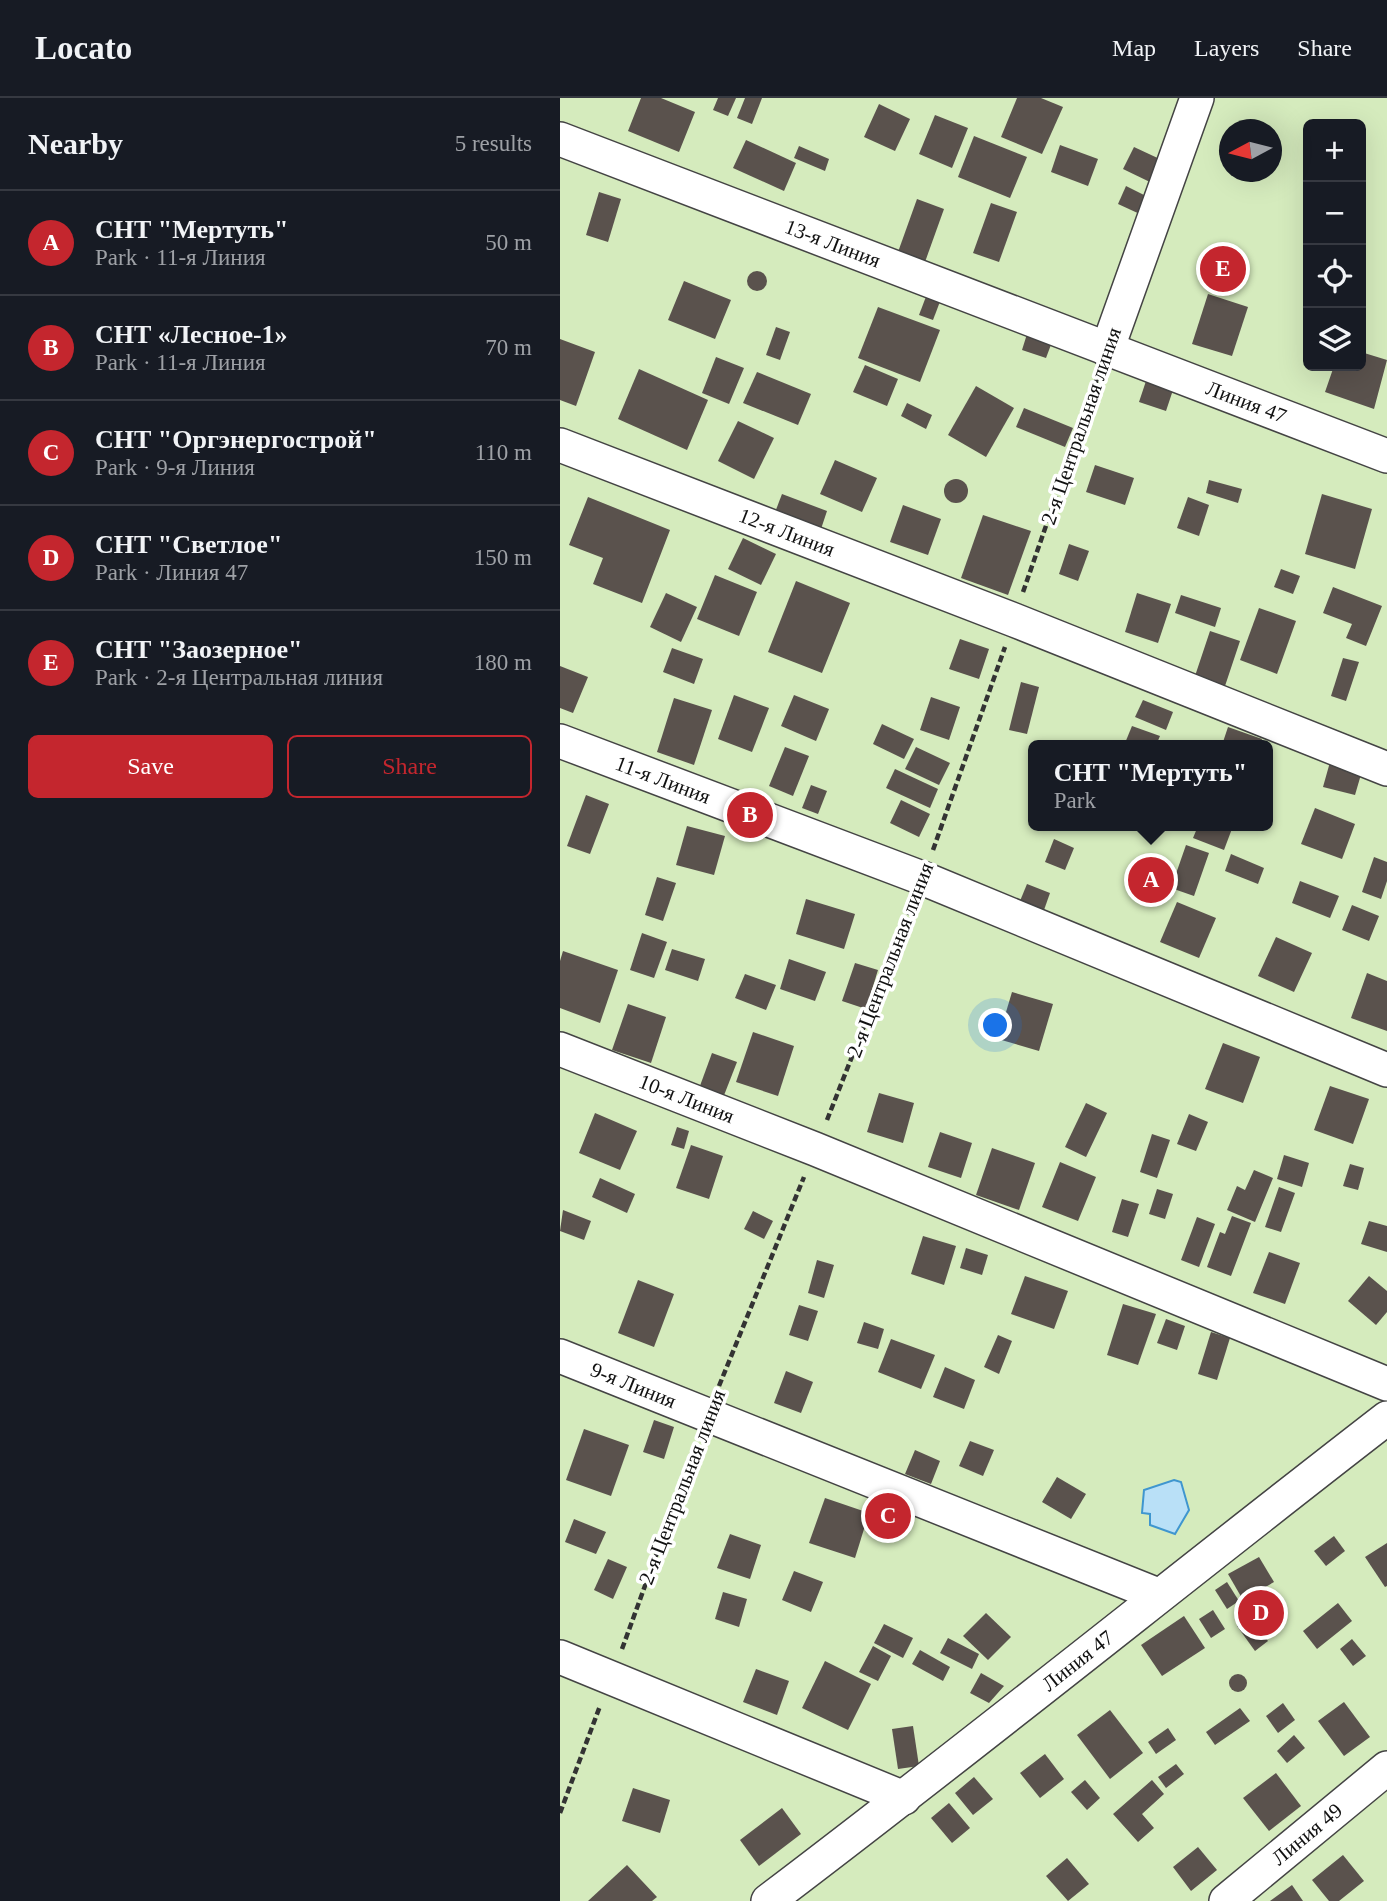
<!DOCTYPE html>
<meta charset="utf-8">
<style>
:root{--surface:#171b24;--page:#242831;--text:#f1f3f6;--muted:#9ea1a6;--line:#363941;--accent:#c4262e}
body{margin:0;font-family:Georgia,serif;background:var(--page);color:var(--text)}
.controls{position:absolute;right:21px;top:21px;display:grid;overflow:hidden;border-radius:10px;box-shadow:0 7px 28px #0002}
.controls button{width:63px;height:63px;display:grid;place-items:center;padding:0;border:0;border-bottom:2px solid var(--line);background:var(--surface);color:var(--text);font:35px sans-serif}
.compass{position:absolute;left:659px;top:21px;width:63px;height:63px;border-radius:50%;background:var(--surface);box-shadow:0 7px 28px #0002;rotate:263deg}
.you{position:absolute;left:436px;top:928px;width:24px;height:24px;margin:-18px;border:5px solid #fff;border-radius:50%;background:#1a73e8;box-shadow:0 0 0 10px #1a73e833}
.badge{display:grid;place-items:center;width:46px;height:46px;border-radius:50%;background:var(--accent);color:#fff;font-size:23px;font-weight:700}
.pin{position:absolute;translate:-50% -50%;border:4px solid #fff;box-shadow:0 2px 7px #0006}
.popup{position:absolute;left:468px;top:642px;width:245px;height:91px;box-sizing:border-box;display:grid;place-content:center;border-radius:10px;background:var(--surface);filter:drop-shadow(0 2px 5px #0005);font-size:23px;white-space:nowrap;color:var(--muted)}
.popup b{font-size:26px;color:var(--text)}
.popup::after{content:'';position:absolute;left:50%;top:100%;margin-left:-14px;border:14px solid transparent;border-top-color:var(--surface)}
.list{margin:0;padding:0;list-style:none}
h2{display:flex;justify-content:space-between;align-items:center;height:91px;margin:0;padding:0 28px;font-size:30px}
h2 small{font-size:23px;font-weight:400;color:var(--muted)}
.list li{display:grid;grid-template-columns:46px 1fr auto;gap:21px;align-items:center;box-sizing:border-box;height:105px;padding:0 28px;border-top:2px solid var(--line)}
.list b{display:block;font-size:26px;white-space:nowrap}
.list p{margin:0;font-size:23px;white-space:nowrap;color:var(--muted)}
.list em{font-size:23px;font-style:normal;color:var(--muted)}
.actions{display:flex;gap:14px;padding:21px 28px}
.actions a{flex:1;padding:16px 0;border:2px solid var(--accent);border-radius:10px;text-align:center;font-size:24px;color:var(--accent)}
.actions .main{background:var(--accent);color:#fff}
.icon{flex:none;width:38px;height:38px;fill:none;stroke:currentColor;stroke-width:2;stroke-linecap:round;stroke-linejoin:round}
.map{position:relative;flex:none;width:827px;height:1803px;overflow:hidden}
header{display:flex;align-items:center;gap:42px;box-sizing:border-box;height:98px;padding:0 35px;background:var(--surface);border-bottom:2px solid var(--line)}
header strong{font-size:33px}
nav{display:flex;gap:38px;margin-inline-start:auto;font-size:24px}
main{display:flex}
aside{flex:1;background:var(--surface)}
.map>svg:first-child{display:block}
</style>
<header>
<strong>Locato</strong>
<nav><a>Map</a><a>Layers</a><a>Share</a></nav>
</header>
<main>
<aside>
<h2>Nearby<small>5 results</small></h2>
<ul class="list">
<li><span class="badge">A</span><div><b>СНТ &quot;Мертуть&quot;</b><p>Park · 11-я Линия</p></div><em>50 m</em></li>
<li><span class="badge">B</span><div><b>СНТ «Лесное-1»</b><p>Park · 11-я Линия</p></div><em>70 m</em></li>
<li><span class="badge">C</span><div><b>СНТ &quot;Оргэнергострой&quot;</b><p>Park · 9-я Линия</p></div><em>110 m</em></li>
<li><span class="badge">D</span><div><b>СНТ &quot;Светлое&quot;</b><p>Park · Линия 47</p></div><em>150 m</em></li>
<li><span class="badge">E</span><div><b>СНТ &quot;Заозерное&quot;</b><p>Park · 2-я Центральная линия</p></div><em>180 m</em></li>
</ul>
<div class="actions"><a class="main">Save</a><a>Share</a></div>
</aside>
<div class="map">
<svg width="827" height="1803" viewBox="0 0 827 1803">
<rect width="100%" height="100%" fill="#fffdf5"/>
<path fill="#d5ebbd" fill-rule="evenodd" d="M0,0H827V1803H0ZM748,26H801V268H748ZM670,32H712V74H670ZM474,647H708V728H474Z"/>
<polygon fill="#b9e0f7" stroke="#3f96cf" stroke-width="2" points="614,1382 621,1384 629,1412 615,1436 590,1427 590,1416 582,1415 584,1392"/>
<g fill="#5a524d">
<polygon points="81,0 101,0 135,14 119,54 68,33"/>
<polygon points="158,0 176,0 168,18 153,12"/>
<polygon points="185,0 202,0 192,26 177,20"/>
<polygon points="457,0 481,0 503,9 482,56 441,39"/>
<polygon points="319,6 350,21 335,53 304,39"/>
<polygon points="375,17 408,30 392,70 359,56"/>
<polygon points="414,38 467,59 450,100 398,79"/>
<polygon points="186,42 236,65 224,93 173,70"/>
<polygon points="500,47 538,61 528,88 491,74"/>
<polygon points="239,48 269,61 265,73 234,60"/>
<polygon points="574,49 604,63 594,86 563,71"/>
<polygon points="566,88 590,100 582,117 558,106"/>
<polygon points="39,94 61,101 48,144 26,137"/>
<polygon points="357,101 384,111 365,164 338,154"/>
<polygon points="431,105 457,114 439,164 413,155"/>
<circle cx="197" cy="183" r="10"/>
<polygon points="124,183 171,202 155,241 108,222"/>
<polygon points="367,196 381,201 373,222 359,217"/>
<polygon points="648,196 688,209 672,258 632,246"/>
<polygon points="318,209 380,232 360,284 298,260"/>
<polygon points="216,229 230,234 220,262 206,257"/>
<polygon points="467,236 492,244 486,260 462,252"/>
<polygon points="0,241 35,254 16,308 0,302"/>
<polygon points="801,254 827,262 814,311 765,294 774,268 801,268"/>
<polygon points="156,259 184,270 169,306 142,295"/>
<polygon points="305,267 338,281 327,308 293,294"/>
<polygon points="79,271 148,302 127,352 58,321"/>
<polygon points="197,274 251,296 238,327 183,305"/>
<polygon points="586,283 613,292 606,313 579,304"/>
<polygon points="416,288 454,310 426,359 388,337"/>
<polygon points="347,305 372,317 366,331 341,318"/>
<polygon points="464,310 513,330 505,349 456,329"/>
<polygon points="178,323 214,340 194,381 158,363"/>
<polygon points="275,362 317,380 302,414 260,396"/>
<polygon points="535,367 574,380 565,407 526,394"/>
<circle cx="396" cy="393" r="12"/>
<polygon points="649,382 682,391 678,405 646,395"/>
<polygon points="222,396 267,413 260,434 214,417"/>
<polygon points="762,396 812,411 795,471 745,456"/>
<polygon points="28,399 110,432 82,505 33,486 43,460 9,447"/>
<polygon points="628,399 649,407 639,438 617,430"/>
<polygon points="343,407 381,421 368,457 330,444"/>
<polygon points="423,417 471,433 448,497 401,480"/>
<polygon points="183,440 216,456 201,487 168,471"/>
<polygon points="509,446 529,453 518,483 499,476"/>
<polygon points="721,471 740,478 733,496 714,489"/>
<polygon points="155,477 197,494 179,538 137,521"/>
<polygon points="236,483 290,505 262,575 208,554"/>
<polygon points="773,489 822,508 806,548 786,540 792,526 763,515"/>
<polygon points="106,495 137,509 121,544 90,529"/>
<polygon points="577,495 611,506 598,545 565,534"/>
<polygon points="621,497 661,510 655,529 615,515"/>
<polygon points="699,510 736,523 717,576 680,562"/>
<polygon points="650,533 680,543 665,588 635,578"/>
<polygon points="400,541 429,551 419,581 389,571"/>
<polygon points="112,550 143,561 134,586 103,574"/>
<polygon points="783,560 799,564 786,603 771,598"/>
<polygon points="0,568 28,579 13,615 0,610"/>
<polygon points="461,584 479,589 467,636 449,632"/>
<polygon points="174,597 209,610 192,654 158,641"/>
<polygon points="234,597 269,611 256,643 221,628"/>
<polygon points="371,599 400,609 389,642 360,632"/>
<polygon points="114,600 152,612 134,667 97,654"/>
<polygon points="583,602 613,614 606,632 575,619"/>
<polygon points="322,626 354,641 344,661 313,646"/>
<polygon points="572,628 600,638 596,647 565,645"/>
<polygon points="668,629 702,641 700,647 662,647"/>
<polygon points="225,649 249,658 233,698 209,688"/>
<polygon points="356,649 390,665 379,687 345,671"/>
<polygon points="770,664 802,673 795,697 763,689"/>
<polygon points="335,671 378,691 370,710 326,690"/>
<polygon points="251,687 267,693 258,716 242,710"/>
<polygon points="26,697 49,706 30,756 7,748"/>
<polygon points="341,702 370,716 359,739 330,725"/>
<polygon points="755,710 795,726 782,761 741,746"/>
<polygon points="127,728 165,738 154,777 116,767"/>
<polygon points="638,728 673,728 664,752 633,740"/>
<polygon points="494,741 514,750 505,772 485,764"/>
<polygon points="626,747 649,755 634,798 611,790"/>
<polygon points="671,756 704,770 698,786 665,773"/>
<polygon points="814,759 827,764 827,783 821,801 802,794"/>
<polygon points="97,779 116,785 103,823 85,817"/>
<polygon points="740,783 779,798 770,820 732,805"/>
<polygon points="467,786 490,795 484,812 460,803"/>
<polygon points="246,801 295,816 284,851 236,836"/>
<polygon points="617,804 656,820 639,860 600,844"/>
<polygon points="792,807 819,818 809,843 782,832"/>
<polygon points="82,835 107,844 94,880 70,872"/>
<polygon points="716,839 752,855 734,894 698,878"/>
<polygon points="112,851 145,861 138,883 105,872"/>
<polygon points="3,853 58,872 40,925 0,910 0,863"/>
<polygon points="229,861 266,874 255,903 220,891"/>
<polygon points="295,865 318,872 306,911 282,903"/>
<polygon points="807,875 827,883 827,933 791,920"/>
<polygon points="185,876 216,887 206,912 175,900"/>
<polygon points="452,894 493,906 479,953 438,941"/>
<polygon points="68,906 106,919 91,965 52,952"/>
<polygon points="193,934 234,948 218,998 176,984"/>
<polygon points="663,945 700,959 683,1005 645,991"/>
<polygon points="152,955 177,964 161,1005 137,996"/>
<polygon points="770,988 809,1001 793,1046 754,1032"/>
<polygon points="319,995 354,1005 343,1045 307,1034"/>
<polygon points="526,1005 547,1015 526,1059 505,1049"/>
<polygon points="35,1015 77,1033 60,1072 19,1055"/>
<polygon points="629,1016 648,1024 636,1053 617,1046"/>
<polygon points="117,1029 129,1033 124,1051 111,1047"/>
<polygon points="380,1034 412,1045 401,1080 368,1069"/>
<polygon points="592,1036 610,1042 597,1080 580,1074"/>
<polygon points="131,1047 163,1058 149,1101 116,1090"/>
<polygon points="432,1050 475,1065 459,1112 416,1097"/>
<polygon points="724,1057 749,1065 742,1089 717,1081"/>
<polygon points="500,1064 536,1079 518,1123 482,1109"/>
<polygon points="790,1066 804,1070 798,1092 783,1088"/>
<polygon points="694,1072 713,1080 695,1124 667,1112 677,1088 685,1092"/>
<polygon points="40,1080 75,1096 67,1115 32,1099"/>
<polygon points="719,1089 735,1095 721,1134 705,1129"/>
<polygon points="597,1091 613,1096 605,1121 589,1116"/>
<polygon points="562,1101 579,1106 568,1139 552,1134"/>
<polygon points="3,1112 31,1123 24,1142 0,1133"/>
<polygon points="193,1113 213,1123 204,1141 184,1131"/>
<polygon points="672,1118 691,1125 671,1178 647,1169 660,1134 665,1136"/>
<polygon points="637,1119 655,1126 639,1169 621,1162"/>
<polygon points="809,1123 827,1128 827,1154 801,1146"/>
<polygon points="363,1138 396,1148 384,1187 351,1176"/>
<polygon points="406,1150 428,1157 422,1177 400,1170"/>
<polygon points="709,1154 740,1165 725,1206 693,1195"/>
<polygon points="257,1162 274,1167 264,1200 248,1195"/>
<polygon points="465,1178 508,1193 494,1231 451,1216"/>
<polygon points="809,1178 827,1193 827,1214 816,1227 788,1203"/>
<polygon points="78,1182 114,1196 94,1249 58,1235"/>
<polygon points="563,1206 596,1216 578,1267 547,1257"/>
<polygon points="239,1207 258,1213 248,1243 229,1237"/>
<polygon points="606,1221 625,1228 617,1252 597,1245"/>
<polygon points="304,1224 324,1231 318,1251 297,1245"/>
<polygon points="651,1234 670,1240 657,1282 638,1276"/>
<polygon points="438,1237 452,1243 439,1276 424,1269"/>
<polygon points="331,1241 375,1257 361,1291 318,1274"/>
<polygon points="385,1269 415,1282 404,1311 373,1299"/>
<polygon points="226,1273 253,1284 241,1315 214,1305"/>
<polygon points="94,1322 114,1329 104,1361 83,1354"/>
<polygon points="24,1331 69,1347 51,1398 6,1382"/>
<polygon points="410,1343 434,1352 423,1378 399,1368"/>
<polygon points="355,1352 380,1363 371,1386 345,1376"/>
<polygon points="497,1379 526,1396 511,1421 482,1404"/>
<polygon points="265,1400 309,1415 295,1460 249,1445"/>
<polygon points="14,1421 46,1434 36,1456 5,1444"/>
<polygon points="170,1436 201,1447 190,1481 157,1470"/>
<polygon points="774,1438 785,1453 766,1468 754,1453"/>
<polygon points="827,1445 827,1488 825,1489 805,1459"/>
<polygon points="699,1459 714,1484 683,1502 668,1476"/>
<polygon points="48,1461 67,1469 53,1501 34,1492"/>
<polygon points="234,1473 263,1484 251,1514 222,1502"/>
<polygon points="667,1484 679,1503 667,1511 655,1492"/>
<polygon points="163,1494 187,1501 179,1529 155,1521"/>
<polygon points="778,1505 792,1523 757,1551 743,1533"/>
<polygon points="653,1512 665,1531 651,1540 639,1521"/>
<polygon points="426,1515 451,1539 428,1562 403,1538"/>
<polygon points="624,1518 645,1550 602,1578 581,1547"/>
<polygon points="690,1519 708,1543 695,1553 677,1528"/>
<polygon points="324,1526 353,1540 343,1560 314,1545"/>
<polygon points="388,1540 419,1556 412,1571 380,1555"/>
<polygon points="792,1541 806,1558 793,1568 780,1551"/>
<polygon points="313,1548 331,1558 318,1583 299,1574"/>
<polygon points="360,1552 390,1569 383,1583 352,1566"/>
<polygon points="265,1563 311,1586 288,1632 242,1610"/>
<polygon points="196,1571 229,1583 217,1617 183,1604"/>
<polygon points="421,1575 444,1588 429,1605 410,1595"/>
<circle cx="678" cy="1585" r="9"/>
<polygon points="784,1604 810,1639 784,1658 758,1623"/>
<polygon points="723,1605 735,1622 718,1635 706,1618"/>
<polygon points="680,1610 690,1623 655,1647 646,1634"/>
<polygon points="550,1612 583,1655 550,1681 517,1637"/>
<polygon points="353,1628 359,1668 338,1671 332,1631"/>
<polygon points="608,1630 616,1642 596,1656 588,1644"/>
<polygon points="734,1637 745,1650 727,1665 717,1653"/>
<polygon points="485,1656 504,1681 480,1700 460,1675"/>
<polygon points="616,1666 624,1676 606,1690 598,1679"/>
<polygon points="716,1675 741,1708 709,1733 683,1700"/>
<polygon points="414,1679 433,1701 413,1717 395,1695"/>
<polygon points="525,1682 540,1700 527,1712 511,1694"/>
<polygon points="592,1682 604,1696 582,1716 594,1730 578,1744 553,1716"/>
<polygon points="73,1690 110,1702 100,1735 62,1723"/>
<polygon points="389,1705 410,1730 392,1745 371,1720"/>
<polygon points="222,1710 241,1736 199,1768 180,1742"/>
<polygon points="638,1749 657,1772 631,1793 613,1769"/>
<polygon points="783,1757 804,1783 779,1803 769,1803 752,1782"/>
<polygon points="507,1760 529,1786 508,1803 486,1778"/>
<polygon points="67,1767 97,1799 92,1803 28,1803"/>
<polygon points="732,1787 743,1803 710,1803"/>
</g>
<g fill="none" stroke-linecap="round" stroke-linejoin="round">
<defs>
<g id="street">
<path id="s1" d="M0,41L827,358"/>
<polyline points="547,252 637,0"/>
<path id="s2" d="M0,347L454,522L827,671"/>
<path id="s3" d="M0,643L362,780L827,972"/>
<path id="s4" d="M0,951L255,1051L827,1286"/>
<path id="s5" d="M0,1258L598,1497"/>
<polyline points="0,1559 344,1700"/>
<path id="s6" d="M208,1803C417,1645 620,1480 827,1320"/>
<path id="s7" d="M666,1803L827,1670"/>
</g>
</defs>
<use href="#street" stroke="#444" stroke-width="36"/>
<g stroke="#333" stroke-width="4.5" stroke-dasharray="7 3.5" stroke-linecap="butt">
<polyline points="463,494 537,281"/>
<polyline points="373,752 445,549"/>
<polyline points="267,1022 351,809"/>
<polyline points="159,1288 244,1079"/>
<polyline points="62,1551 137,1345"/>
<polyline points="0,1715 40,1608"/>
</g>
<use href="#street" stroke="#fff" stroke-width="33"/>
</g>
<g text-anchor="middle" stroke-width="7" stroke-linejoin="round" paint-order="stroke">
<g font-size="21" fill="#111" stroke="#fff">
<text dy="7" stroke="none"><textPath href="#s1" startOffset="292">13-я Линия</textPath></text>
<text dy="7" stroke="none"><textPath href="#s1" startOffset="735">Линия 47</textPath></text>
<text transform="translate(521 328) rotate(-71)" y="7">2-я Центральная линия</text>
<text dy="7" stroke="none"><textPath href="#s2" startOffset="243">12-я Линия</textPath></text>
<text dy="7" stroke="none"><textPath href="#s3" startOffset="110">11-я Линия</textPath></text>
<text transform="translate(330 862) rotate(-69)" y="7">2-я Центральная линия</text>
<text dy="7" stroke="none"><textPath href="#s4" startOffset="136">10-я Линия</textPath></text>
<text dy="7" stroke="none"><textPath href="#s5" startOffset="79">9-я Линия</textPath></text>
<text transform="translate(122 1389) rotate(-69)" y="7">2-я Центральная линия</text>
<text dy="7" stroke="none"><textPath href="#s6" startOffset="392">Линия 47</textPath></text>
<text dy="7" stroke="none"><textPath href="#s7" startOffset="105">Линия 49</textPath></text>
</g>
</g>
</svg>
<div class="controls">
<button>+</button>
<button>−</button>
<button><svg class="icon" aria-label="locate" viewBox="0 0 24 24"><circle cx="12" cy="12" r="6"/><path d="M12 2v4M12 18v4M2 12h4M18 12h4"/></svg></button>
<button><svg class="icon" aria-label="layers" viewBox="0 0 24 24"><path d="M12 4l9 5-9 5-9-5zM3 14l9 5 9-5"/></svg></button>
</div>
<svg class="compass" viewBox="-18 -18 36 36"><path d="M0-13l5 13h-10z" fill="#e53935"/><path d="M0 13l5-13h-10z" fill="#9ea1a6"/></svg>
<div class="you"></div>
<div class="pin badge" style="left:591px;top:782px">A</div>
<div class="popup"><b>СНТ &quot;Мертуть&quot;</b>Park</div>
<div class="pin badge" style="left:190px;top:717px">B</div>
<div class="pin badge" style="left:328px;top:1418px">C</div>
<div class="pin badge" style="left:701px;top:1515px">D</div>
<div class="pin badge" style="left:663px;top:171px">E</div>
</div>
</main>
